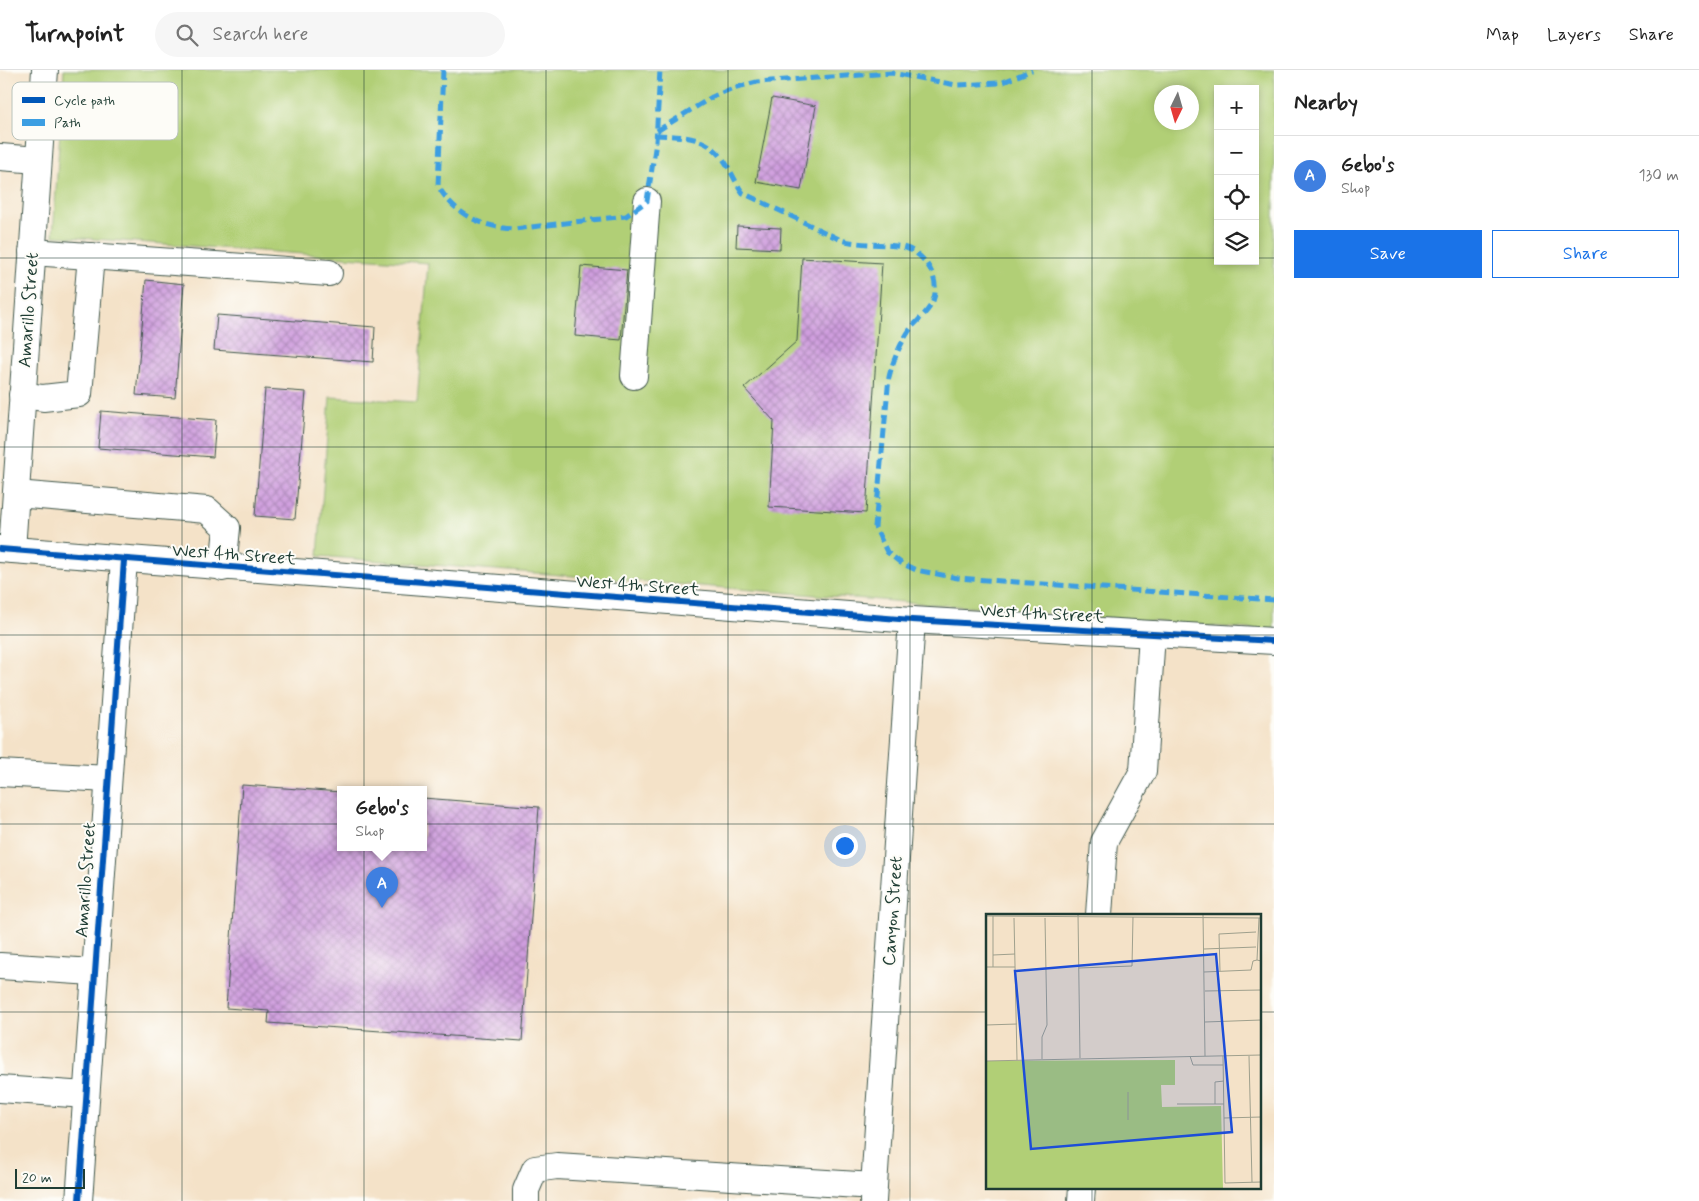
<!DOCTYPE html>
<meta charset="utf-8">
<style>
:root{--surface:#fff;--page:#f6f6f6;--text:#222;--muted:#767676;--line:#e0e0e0;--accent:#1a73e8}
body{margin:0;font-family:Mynerve,sans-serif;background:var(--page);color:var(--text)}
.controls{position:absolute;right:15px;top:15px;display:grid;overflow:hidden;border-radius:0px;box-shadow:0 2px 8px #0003}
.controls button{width:45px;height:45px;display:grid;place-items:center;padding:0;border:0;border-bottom:1px solid var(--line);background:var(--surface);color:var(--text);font:25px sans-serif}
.compass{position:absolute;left:1154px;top:15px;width:45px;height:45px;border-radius:50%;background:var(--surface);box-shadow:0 2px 8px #0003;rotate:185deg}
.scale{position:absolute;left:15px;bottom:12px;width:70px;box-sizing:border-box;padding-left:5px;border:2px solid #1f3d34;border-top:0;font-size:14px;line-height:18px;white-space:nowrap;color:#1f3d34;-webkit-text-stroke:4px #fdfcf7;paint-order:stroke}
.you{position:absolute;left:844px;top:775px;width:18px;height:18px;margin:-12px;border:4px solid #fff;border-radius:50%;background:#1a73e8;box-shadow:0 0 0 8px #1a73e833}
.badge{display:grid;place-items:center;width:32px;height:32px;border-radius:50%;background:var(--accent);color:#fff;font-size:16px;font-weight:700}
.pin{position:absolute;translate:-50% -41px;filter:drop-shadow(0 1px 2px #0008)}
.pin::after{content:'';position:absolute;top:26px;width:18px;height:15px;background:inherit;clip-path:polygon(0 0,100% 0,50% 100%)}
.popup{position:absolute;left:337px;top:716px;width:90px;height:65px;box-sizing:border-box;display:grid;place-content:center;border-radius:0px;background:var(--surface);filter:drop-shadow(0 1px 4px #0005);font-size:16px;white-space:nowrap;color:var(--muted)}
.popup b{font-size:19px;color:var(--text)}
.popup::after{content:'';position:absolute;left:50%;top:100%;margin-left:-10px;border:10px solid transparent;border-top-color:var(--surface)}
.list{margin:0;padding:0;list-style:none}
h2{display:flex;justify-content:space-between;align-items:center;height:65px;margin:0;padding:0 20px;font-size:21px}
h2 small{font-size:16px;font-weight:400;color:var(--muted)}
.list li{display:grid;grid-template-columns:32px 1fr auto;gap:15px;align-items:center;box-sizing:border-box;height:80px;padding:0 20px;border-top:1px solid var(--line)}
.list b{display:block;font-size:19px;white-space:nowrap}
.list p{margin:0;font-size:16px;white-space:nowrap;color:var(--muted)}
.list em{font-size:16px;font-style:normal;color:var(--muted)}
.actions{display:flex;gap:10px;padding:15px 20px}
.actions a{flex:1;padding:11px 0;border:1px solid var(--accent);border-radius:0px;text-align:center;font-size:18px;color:var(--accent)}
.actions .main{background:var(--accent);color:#fff}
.icon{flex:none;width:28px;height:28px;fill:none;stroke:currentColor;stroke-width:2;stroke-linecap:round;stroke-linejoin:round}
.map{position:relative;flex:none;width:1274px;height:1131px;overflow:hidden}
header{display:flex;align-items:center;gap:30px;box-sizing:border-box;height:70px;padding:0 25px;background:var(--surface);border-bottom:1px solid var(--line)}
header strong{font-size:24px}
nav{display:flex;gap:28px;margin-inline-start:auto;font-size:18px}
.search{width:350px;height:45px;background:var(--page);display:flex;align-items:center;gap:12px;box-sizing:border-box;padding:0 18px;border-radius:28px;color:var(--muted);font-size:19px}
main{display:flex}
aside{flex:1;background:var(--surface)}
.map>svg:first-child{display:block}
</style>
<header>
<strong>Turnpoint</strong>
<div class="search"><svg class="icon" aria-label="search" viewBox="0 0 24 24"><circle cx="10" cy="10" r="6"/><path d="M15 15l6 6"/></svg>Search here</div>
<nav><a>Map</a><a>Layers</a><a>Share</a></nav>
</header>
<main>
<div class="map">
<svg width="1274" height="1131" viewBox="0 0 1274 1131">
<defs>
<pattern id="building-cross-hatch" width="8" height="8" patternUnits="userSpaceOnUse" patternTransform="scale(1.25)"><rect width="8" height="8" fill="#cf9dde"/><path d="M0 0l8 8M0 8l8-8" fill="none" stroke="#a781b5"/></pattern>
</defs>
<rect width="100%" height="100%" fill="#fdfcf7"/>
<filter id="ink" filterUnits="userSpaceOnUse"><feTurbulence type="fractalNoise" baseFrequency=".02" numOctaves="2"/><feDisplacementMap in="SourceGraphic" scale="10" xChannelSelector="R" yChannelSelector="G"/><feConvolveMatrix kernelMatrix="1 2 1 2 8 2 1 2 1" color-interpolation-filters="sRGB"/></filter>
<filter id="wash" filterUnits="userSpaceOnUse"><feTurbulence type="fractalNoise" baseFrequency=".0096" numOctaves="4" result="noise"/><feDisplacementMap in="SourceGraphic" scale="20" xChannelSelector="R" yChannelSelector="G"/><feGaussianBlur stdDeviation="1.12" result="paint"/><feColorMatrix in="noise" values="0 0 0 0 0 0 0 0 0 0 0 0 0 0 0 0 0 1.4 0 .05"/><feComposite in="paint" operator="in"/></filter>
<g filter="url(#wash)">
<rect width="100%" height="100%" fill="#f4e2c8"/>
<path fill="#b1cf76" stroke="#688655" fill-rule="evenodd" d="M64,0H1274V561L318,486L330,327L417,332L428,193L53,166ZM1218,19H1255V191H1218ZM1162,22H1192V52H1162Z"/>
<g id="blocks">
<g fill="url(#building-cross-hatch)">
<polygon points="772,28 816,36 801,120 756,112"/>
<polygon points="737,156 781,158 780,179 736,177"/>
<polygon points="802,188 882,193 866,443 769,437 774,351 744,318 797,271"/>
<polygon points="581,196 627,200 621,270 575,266"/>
<polygon points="146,210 184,214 175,328 136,325"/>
<polygon points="217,245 375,257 373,292 214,280"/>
<polygon points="265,319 306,322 295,449 255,446"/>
<polygon points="101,341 216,350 213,387 98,378"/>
<polygon points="242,715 341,722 341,777 423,777 423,728 539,737 522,971 268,953 269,941 226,938"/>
</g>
</g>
</g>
<g filter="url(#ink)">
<use href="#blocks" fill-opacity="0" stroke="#3f564a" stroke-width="1"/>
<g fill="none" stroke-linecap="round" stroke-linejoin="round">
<defs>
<g id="minor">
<polyline points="0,87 38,90"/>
<polyline points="32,182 329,203"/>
<polyline points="634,306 647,131"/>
<polyline points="22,325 43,328 79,324 91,186"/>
<polyline points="16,424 207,440 227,458 223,498"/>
<polyline points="0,479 912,550 1274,571"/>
<polyline points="12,480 45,0"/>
<polyline points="0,703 108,709"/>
<polyline points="1099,845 1104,772 1143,701 1152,564"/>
<polyline points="0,896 93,902"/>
<polyline points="0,1019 86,1025"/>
<polyline points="79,1131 124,490"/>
<polyline points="526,1131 526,1120 535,1099 557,1096 874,1116"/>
<polyline points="873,1131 912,550"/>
<polyline points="1081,1131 1082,1117"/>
</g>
</defs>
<use href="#minor" stroke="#3f564a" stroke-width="28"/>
<use href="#minor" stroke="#fff" stroke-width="26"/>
<g stroke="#3c9ee2" stroke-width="5" stroke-dasharray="10 5" stroke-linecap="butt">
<path d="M443,0L438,116C455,145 482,157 514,159L626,146L647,131L656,72L660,0"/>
<polyline points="657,61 712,27 733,18 757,12 892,3 956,15 1001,13 1032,0"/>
<path d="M656,65C682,66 707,66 723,89C731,100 735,112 743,123L841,170C862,176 890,173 906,178C927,185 941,211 933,231C929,241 918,250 911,258C901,272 893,290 889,307L875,457L887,482L901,493L916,500L958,508L1274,530"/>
</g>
<defs>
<g id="cycleway">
<polyline points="0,479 912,550 1274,571"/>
<polyline points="79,1131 124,490"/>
</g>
</defs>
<use href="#cycleway" stroke="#fdfcf7" stroke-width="9"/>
<use href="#cycleway" stroke="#0057b8" stroke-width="6"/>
</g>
</g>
<path fill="none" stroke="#1f3d34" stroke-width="1" stroke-opacity="0.55" d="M182,0V1131M364,0V1131M546,0V1131M728,0V1131M910,0V1131M1092,0V845M0,188H1218M1255,188H1274M0,377H1274M0,565H1274M0,754H1274M0,942H988M1260,942H1274M1092,1117V1131"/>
<g text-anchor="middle" stroke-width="4" stroke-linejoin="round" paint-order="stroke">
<g font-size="18" fill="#1f3d34" stroke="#fdfcf7">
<text transform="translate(28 240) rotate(-86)" y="6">Amarillo Street</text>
<text transform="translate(234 484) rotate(4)" y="6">West 4th Street</text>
<text transform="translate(638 515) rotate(4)" y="6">West 4th Street</text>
<text transform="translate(1042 543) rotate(3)" y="6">West 4th Street</text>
<text transform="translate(85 810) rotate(-86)" y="6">Amarillo Street</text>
<text transform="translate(892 841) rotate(-86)" y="6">Canyon Street</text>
</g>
</g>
<g transform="translate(986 844)">
<rect width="275" height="275" fill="#f4e2c8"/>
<path d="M189,146V171H175L176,193L235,192L237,275H0V147Z" fill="#b1cf76"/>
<path fill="none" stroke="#9fa08d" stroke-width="1" d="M92,0L94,144M217,0L219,142M0,2L275,4M7,2V53M28,4L31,146M273,4L271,46L275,47M218,35L270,33M7,41L29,40M0,53H29M93,54L146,52L147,3M234,57L233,20L270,18M218,58L265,56L267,47L271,46M219,77L275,76M219,108L275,106M0,111L31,110M204,142L207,151H237M237,142L239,269L275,268M263,142L266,268M56,145V123L61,111L59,4M0,147L275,141M142,178V206M191,190H238M229,190V168L238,167M238,204L275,203"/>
<path fill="#1d4ed8" fill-opacity="0.15" stroke="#1d4ed8" stroke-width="2.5" d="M230,40L246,218L45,235L29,57Z"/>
<rect width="275" height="275" fill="none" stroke="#1f3d34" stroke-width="2.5"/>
</g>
<rect x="12" y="12" width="166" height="58" rx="8" fill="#fdfcf7" stroke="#bac3bc" stroke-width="1"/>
<rect x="22" y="27" width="23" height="6" fill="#0057b8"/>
<rect x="22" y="49" width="23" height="7" fill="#3c9ee2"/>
<g font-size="14" fill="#1f3d34">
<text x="54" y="35">Cycle path</text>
<text x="54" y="57">Path</text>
</g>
</svg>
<div class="controls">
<button>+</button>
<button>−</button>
<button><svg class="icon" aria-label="locate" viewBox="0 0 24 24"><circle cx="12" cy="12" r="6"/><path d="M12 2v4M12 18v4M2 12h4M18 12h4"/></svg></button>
<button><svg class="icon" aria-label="layers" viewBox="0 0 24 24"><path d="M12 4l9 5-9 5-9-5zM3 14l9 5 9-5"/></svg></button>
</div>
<svg class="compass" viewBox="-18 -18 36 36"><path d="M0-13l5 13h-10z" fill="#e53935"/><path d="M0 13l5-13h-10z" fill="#767676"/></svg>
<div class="scale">20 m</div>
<div class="you"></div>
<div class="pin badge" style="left:382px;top:838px;background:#3f7fe0">A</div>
<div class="popup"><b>Gebo's</b>Shop</div>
</div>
<aside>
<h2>Nearby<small></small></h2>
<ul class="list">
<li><span class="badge" style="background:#3f7fe0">A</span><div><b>Gebo's</b><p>Shop</p></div><em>130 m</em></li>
</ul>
<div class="actions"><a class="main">Save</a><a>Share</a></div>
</aside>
</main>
